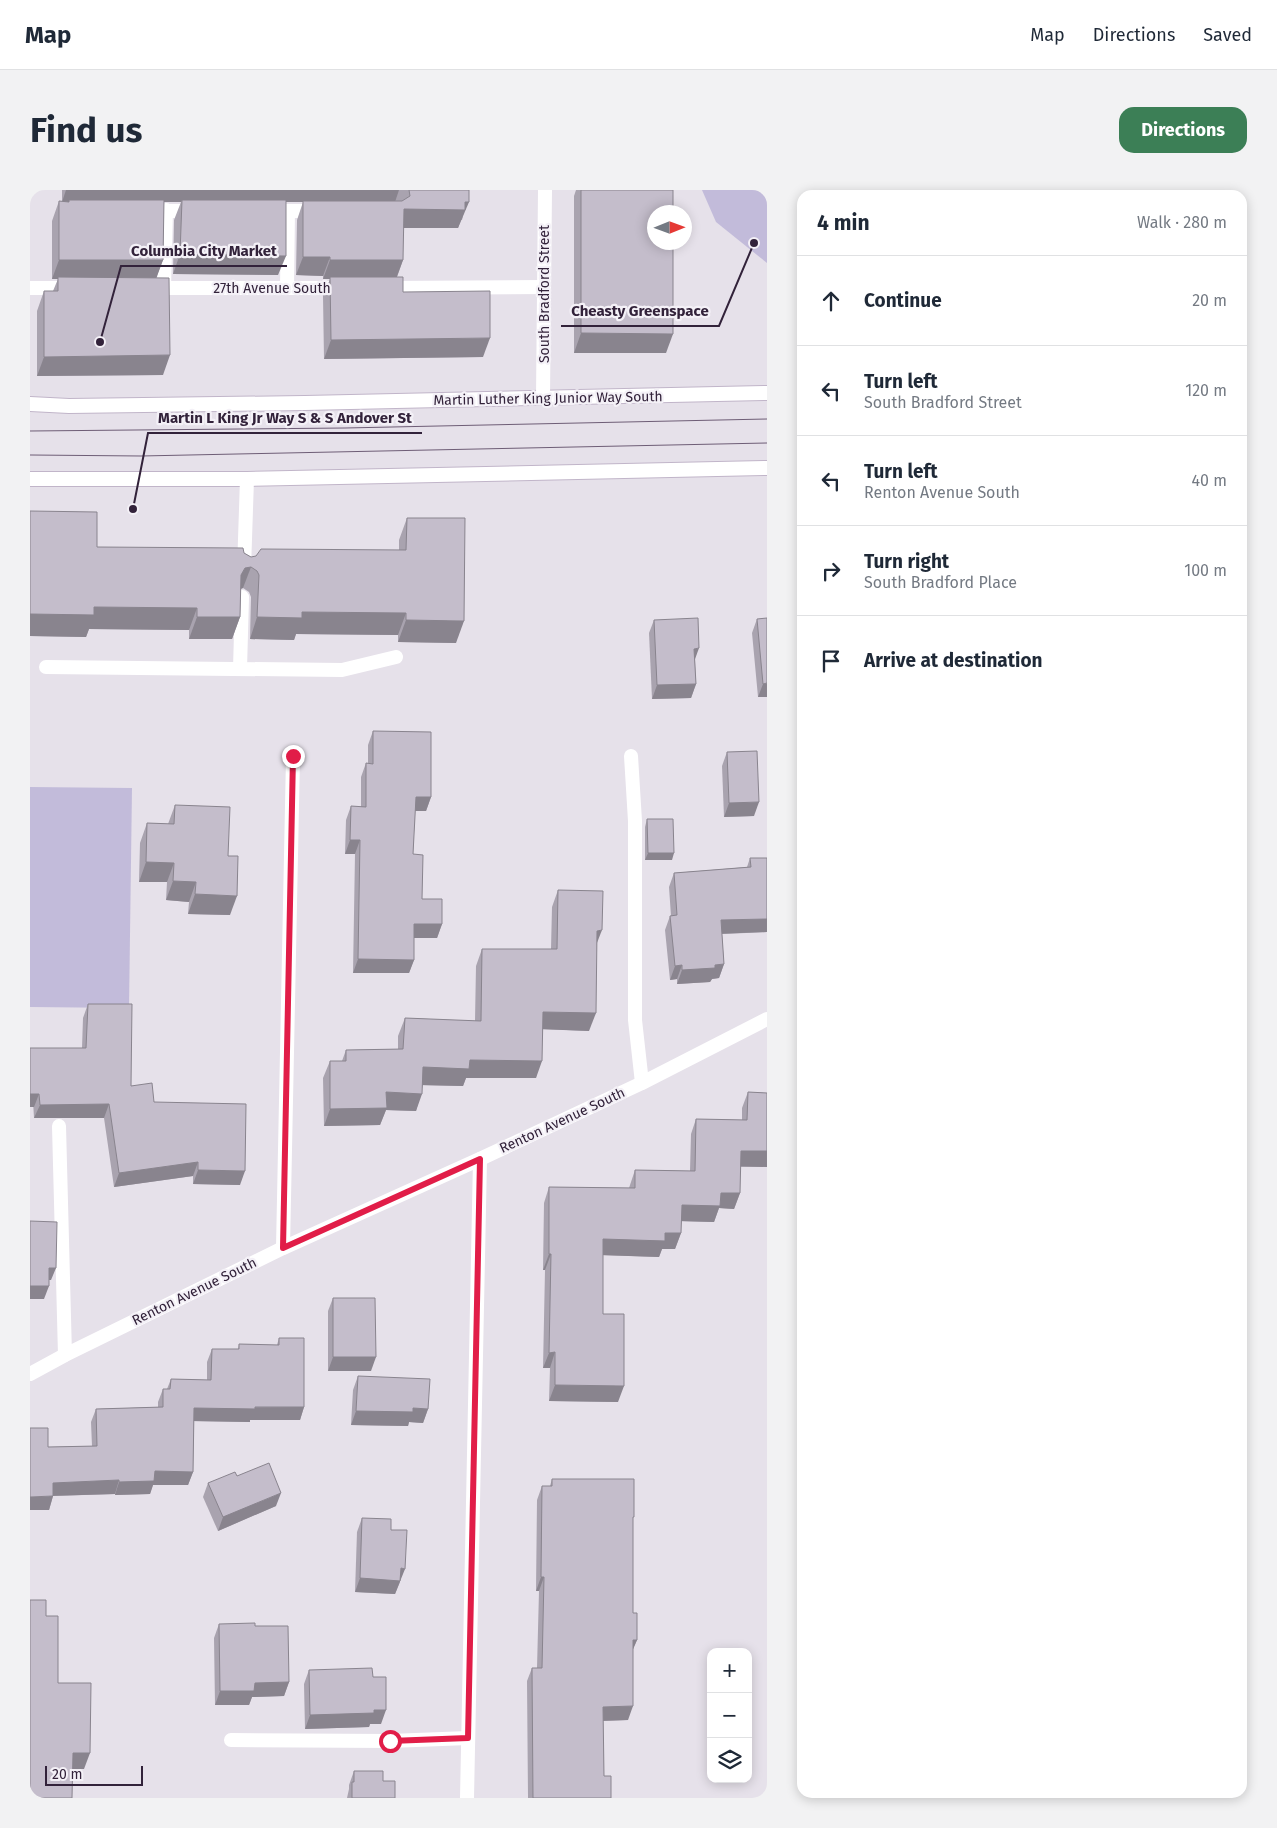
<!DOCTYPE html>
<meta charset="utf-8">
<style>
:root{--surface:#fff;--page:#f2f2f3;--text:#1f2937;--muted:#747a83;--line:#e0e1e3;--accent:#3c7f56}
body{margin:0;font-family:"Fira Sans",sans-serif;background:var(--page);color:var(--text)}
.controls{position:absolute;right:15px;bottom:15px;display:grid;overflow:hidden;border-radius:10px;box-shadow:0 2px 12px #0003}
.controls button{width:45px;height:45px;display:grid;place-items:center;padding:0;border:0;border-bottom:1px solid var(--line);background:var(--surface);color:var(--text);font:25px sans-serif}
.compass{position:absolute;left:617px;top:15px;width:45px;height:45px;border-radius:50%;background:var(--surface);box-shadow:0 2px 12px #0003;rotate:89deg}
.scale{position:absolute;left:15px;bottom:12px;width:98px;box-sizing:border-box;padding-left:5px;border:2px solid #32223a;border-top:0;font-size:14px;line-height:18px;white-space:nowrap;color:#32223a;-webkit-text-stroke:4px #f4f1f7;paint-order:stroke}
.stop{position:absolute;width:15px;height:15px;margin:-11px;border:4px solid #e11d48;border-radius:50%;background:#fff}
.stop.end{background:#e11d48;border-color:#fff;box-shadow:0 1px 5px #0008}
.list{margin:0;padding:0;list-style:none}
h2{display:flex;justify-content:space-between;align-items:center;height:65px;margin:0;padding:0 20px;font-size:21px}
h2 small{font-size:16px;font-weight:400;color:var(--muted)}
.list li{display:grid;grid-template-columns:32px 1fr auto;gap:15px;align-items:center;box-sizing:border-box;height:90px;padding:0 20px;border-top:1px solid var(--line)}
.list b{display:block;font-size:19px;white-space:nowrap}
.list p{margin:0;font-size:16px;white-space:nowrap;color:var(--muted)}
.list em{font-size:16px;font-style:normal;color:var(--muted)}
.icon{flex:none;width:28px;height:28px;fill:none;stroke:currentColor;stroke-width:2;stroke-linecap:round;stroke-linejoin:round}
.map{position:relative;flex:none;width:737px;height:1608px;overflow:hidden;border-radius:15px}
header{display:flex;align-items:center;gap:30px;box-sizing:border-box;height:70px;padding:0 25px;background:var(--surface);border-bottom:1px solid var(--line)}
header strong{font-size:24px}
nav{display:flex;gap:28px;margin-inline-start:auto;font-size:18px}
.intro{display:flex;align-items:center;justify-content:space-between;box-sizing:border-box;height:120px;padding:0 30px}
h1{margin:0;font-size:35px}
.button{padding:12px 22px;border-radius:15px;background:var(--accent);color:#fff;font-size:18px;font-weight:700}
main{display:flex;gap:30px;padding:0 30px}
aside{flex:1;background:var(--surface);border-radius:15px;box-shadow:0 2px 12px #0003}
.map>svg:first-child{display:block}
</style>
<header>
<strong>Map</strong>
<nav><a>Map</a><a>Directions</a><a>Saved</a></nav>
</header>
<div class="intro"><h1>Find us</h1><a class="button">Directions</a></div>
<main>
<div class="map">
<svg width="737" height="1608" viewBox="0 0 737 1608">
<rect width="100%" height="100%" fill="#e6e1ea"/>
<g fill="#c2bbda">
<polygon points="672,0 737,0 737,73 686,32"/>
<polygon points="0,597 102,598 99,818 0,817"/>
</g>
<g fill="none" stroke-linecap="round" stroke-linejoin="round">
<defs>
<g id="secondary">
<polyline points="0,214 39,216 275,213 737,203"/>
<polyline points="0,289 217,289 737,278"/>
</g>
</defs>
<use href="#secondary" stroke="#c1b5c9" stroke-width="16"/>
<g stroke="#fff" stroke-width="14">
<polyline points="115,21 166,21"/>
<polyline points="237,21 288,21"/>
<polyline points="0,98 42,98"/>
<polyline points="121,98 314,98"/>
<polyline points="257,98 258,21"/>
<polyline points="356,98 513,97"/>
<polyline points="134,99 136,20"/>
<polyline points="214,379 217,289"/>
<polyline points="16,477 312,480 366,467"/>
<polyline points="210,479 212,407"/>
<polyline points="601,566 605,631 605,830 612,893"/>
<polyline points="29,936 35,1165"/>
<polyline points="201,1550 360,1551 438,1548"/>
</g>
<g stroke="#fff" stroke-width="14">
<polyline points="513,208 515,0"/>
<polyline points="253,1058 263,567"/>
<polyline points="0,1184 35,1165 253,1058 450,969 612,893 737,829"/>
<polyline points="437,1608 450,969"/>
</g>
<use href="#secondary" stroke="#fff" stroke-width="14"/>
<g stroke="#6e5d76" stroke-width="1">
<polyline points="0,241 315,238 737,229"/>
<polyline points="0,265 111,266 737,253"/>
</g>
</g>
<g fill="#a9a3af">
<polygon points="32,0 439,0 432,30 431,30 428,38 373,38 373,70 367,87 373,102 453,167 294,169 293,106 300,89 293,89 293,86 266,85 267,30 273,12 256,12 248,85 143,84 144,30 151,12 134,12 133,70 126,88 133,185 7,186 7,121 14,101 23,101 28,89 22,89 22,31 29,11 32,11"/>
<polygon points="546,0 643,0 636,163 544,163 544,6"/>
<polygon points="0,321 67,357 214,363 221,367 369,360 369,350 377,328 426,453 368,452 368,445 266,444 264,450 220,449 221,407 219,402 213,398 211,399 210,427 202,449 159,449 159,440 59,439 56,447 0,446"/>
<polygon points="727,429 737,507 728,507 722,443"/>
<polygon points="624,430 665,471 666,494 661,508 622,509 619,443"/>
<polygon points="343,541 401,607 396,621 385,621 383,664 392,709 412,734 407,748 384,748 384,770 379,783 323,783 325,664 315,664 316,630 321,616 331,617 331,587 336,573 338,573 338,555"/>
<polygon points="697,562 724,626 694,627 692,576"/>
<polygon points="145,615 198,666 200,725 158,724 159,712 136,710 137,692 109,692 110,653 117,633 138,634"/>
<polygon points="617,629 642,670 615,670 615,637"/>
<polygon points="720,668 737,742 692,744 694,774 689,788 682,789 680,792 647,794 647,789 640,790 635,740 640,726 641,726 639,697 644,683 717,677"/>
<polygon points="528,700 567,753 559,841 513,839 506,888 436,888 433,896 393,895 386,921 356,920 350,935 294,936 293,888 300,871 312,871 316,860 368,859 368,846 375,828 445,831 446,776 452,759 521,759 522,717"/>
<polygon points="58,814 101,896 124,912 210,995 163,994 163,986 84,997 74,928 4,928 0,858 52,858 53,828"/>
<polygon points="718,902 737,903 737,977 710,977 710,1003 704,1019 689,1018 684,1032 651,1031 651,1043 645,1059 632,1059 629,1067 573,1065 573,1124 588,1212 519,1211 520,1178 513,1178 515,1080 513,1080 514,1013 519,997 599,998 605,980 660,981 661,944 666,929 712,930 712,918"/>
<polygon points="303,1108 341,1181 298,1181 298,1121"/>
<polygon points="249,1148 274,1217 270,1230 220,1230 220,1232 164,1231 163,1282 158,1295 123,1295 120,1304 85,1305 85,1304 23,1306 19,1320 18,1257 62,1256 61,1232 66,1219 128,1217 128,1212 133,1199 137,1199 141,1189 177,1190 177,1172 182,1159 208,1159 209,1154 247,1155"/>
<polygon points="328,1186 398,1219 393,1233 379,1232 378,1236 321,1235 323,1200"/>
<polygon points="522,1289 603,1332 603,1423 607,1450 603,1459 598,1530 573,1531 574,1586 581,1608 498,1608 497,1491 502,1478 507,1478 509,1401 506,1401 507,1310 512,1296 520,1296"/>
<polygon points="178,1293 246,1316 188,1341 173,1307"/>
<polygon points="332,1328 361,1340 370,1392 365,1404 325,1402 327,1342"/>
<polygon points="189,1434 225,1436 259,1492 254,1506 222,1507 219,1515 185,1515 184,1448"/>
<polygon points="279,1480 343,1487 351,1534 340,1534 339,1537 275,1539 274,1494"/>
<polygon points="324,1581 353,1591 365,1608 317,1608 319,1599 319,1595"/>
</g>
<g fill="#89848e">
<polygon points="36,0 369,0 365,12 152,12 152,10 151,12 32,12"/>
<polygon points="435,12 439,12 428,38 367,38 374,19"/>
<polygon points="150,64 256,66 248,85 143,84"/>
<polygon points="273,67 300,67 293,86 266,85"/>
<polygon points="29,70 133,70 126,89 28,87 28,89 22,89"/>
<polygon points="300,70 373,70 366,89 300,87 300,89 293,89"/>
<polygon points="551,143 643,144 636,163 544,163"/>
<polygon points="460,148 453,167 294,169 301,150"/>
<polygon points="140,165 133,185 7,186 14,167"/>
<polygon points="221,377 213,398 207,400 211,385 215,378"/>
<polygon points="64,417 167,418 159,440 59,439 56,447 0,446 0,424"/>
<polygon points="272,422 376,423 368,445 266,444 264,450 220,449 227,427"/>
<polygon points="167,427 210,427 202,449 159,449"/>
<polygon points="376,430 434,431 426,453 368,452"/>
<polygon points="669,458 664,472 664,459"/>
<polygon points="737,493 737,507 728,507 733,494"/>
<polygon points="666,494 661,508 622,509 627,495"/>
<polygon points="386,607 401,607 396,621 381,621"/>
<polygon points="729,612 724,626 694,627 699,613"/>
<polygon points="320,650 330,650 325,664 315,664"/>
<polygon points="618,663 644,663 642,670 615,670"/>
<polygon points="116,672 144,673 137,692 109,692"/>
<polygon points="143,691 166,692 159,712 136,710"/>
<polygon points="165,704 207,706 200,725 158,724"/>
<polygon points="737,729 737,742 686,744 691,730"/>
<polygon points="384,734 412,734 407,748 379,748"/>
<polygon points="572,740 565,758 567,741"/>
<polygon points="328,769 384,770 379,783 323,783"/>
<polygon points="694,774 689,788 682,789 680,792 647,794 652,780"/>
<polygon points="652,775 647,789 640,790 645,776"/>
<polygon points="513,822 566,823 559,841 507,839"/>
<polygon points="440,870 512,871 506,888 436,888 433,896 387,895 393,877"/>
<polygon points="356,902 392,904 386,921 356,920 350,935 294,936 300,919"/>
<polygon points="0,904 9,904 4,917 0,917"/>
<polygon points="79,914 74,928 4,928 10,915"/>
<polygon points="711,961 737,961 737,977 705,976"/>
<polygon points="168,972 163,986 84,997 89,983"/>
<polygon points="168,980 215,981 210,995 163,994"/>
<polygon points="691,1003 710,1003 704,1019 689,1018 684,1032 646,1031 652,1015"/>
<polygon points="635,1043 651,1043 645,1059 632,1059 629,1067 568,1065 573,1049"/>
<polygon points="519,1064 521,1064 515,1080 513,1080"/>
<polygon points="19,1078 26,1078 21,1090 14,1090"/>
<polygon points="0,1096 19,1096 14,1109 0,1109"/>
<polygon points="525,1162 520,1178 513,1178 519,1163"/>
<polygon points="303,1167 346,1167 341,1181 298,1181"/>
<polygon points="525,1195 594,1196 588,1212 519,1211"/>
<polygon points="274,1217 270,1230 220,1230 220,1232 159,1231 164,1218"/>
<polygon points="383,1218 398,1219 393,1233 379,1232 378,1236 321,1235 326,1221"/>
<polygon points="125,1281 163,1282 158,1295 123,1295 120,1304 85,1305 89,1292"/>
<polygon points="89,1290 85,1304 18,1306 23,1293"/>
<polygon points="251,1303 246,1316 188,1341 193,1327"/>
<polygon points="23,1306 19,1320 0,1320 0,1307"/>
<polygon points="371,1378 375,1379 365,1404 325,1402 330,1388"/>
<polygon points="511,1387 514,1387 509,1401 506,1401"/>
<polygon points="603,1450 607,1450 601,1464"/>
<polygon points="259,1492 254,1506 222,1507 219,1515 185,1515 190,1501 225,1493"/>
<polygon points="603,1516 598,1530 568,1531 573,1517"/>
<polygon points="344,1520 356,1520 351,1534 340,1534 339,1537 275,1539 280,1525"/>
<polygon points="43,1563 60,1563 54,1579 37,1579"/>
</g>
<g fill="#c4bdcb" stroke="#89848e">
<polygon points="379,0 439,0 439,12 435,12 435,20 374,19 373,70 300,70 300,67 273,67 273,11 372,11 380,6"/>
<polygon points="551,0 643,0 643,22 624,22 624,52 643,52 643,144 551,143"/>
<polygon points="39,10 134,10 133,70 29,70 29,11 39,12"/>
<polygon points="152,10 256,10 256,66 150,64"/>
<polygon points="28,87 139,88 140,165 14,167 14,101 28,101"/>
<polygon points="300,87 373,87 373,102 460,101 460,148 301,150"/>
<polygon points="0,321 67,322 67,357 213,358 214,363 221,367 226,366 231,359 376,360 377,328 435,328 434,431 376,430 376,423 272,422 272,428 227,427 229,385 227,381 221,377 215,378 211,385 210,427 167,427 167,418 64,417 64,425 0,424"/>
<polygon points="668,428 669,458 664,459 666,494 627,495 624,430"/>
<polygon points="737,428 737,493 733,494 727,429"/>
<polygon points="343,541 401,542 401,607 386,607 383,664 393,665 392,709 412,709 412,734 384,734 384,770 328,769 330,650 320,650 321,616 336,617 336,573 343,574"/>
<polygon points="727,561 729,612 699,613 697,562"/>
<polygon points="145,615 200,617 198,666 208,666 207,706 165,704 166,692 143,691 144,673 116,672 117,633 144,634"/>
<polygon points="617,629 643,629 644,663 618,663"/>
<polygon points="720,668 737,668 737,729 691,730 694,774 685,775 685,778 652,780 652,775 645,776 640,726 647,725 644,683 721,677"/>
<polygon points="528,700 573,701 572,740 567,741 566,823 513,822 512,871 440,870 439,879 393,877 392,904 356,902 357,918 300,919 300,871 316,871 316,860 373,859 375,828 451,831 452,759 527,759"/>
<polygon points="58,814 102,814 101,896 122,893 124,912 216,914 215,981 168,980 168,972 89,983 79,914 10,915 9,904 0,904 0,858 56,858"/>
<polygon points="718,902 737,903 737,961 711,961 710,1003 691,1003 690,1016 652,1015 651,1043 635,1043 635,1051 573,1049 573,1124 594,1124 594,1196 525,1195 525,1162 519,1163 521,1064 519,1064 519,997 605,998 605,980 665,981 666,929 717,930"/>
<polygon points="0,1031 27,1032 26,1078 19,1078 19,1096 0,1096"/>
<polygon points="303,1108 345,1108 346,1167 303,1167"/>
<polygon points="249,1148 274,1148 274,1217 225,1217 225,1219 164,1218 163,1282 125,1281 124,1291 89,1292 89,1290 23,1293 23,1306 0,1307 0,1238 18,1238 18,1257 67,1256 66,1219 133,1217 133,1199 140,1199 141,1189 181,1190 182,1159 209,1159 209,1154 249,1155"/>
<polygon points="328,1186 400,1189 398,1219 383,1218 383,1222 326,1221"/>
<polygon points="239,1273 251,1303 193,1327 178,1293 205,1282 207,1286"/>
<polygon points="522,1289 604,1289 604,1327 603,1327 603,1423 607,1423 607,1450 603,1450 603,1516 573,1517 574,1586 581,1586 581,1608 503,1608 502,1478 512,1478 514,1387 511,1387 512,1296 522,1296"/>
<polygon points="332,1328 361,1329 361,1340 377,1340 375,1379 371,1378 370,1391 330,1388"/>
<polygon points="0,1410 16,1410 16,1426 28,1426 28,1493 61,1493 60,1563 43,1563 42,1608 0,1608"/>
<polygon points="225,1433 225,1436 258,1436 259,1492 225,1493 224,1501 190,1501 189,1434"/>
<polygon points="342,1478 343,1487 356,1487 356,1520 344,1520 344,1523 280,1525 279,1480"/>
<polygon points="324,1581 353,1581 353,1591 365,1591 365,1608 322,1608 322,1592 324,1592"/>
</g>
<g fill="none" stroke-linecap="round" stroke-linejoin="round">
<polyline stroke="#e11d48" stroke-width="6" points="263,566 253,1058 450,969 438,1548 360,1551"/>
</g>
<g text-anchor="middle" stroke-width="4.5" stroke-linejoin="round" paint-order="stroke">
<g font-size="14" fill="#32223a" stroke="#f4f1f7">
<text x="242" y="103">27th Avenue South</text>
<text transform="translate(514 104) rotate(-90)" y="5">South Bradford Street</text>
<text transform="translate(518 208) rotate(-1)" y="5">Martin Luther King Junior Way South</text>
<text transform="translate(532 930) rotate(-25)" y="5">Renton Avenue South</text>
<text transform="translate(164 1101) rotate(-26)" y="5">Renton Avenue South</text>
</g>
</g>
<path fill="none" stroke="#32223a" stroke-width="2" d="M70 152L91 76H257M724 53L689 136H531M103 319L118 243H392"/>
<g fill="#32223a" stroke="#f4f1f7" stroke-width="2">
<circle cx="70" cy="152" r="5"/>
<circle cx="724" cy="53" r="5"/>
<circle cx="103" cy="319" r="5"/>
</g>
<g font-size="15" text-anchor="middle" font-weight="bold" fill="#32223a" stroke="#f4f1f7" stroke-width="4.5" stroke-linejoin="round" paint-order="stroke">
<text x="174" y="66">Columbia City Market</text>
<text x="610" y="126">Cheasty Greenspace</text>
<text x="255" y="233">Martin L King Jr Way S &amp; S Andover St</text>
</g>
</svg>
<div class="controls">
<button>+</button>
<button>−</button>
<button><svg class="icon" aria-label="layers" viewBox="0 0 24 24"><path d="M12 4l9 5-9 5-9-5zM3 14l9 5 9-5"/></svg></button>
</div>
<svg class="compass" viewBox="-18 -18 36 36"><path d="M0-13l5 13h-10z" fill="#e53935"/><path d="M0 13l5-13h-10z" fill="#747a83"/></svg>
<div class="scale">20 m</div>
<div class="stop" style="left:360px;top:1551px"></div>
<div class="stop end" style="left:263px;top:566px"></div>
</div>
<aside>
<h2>4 min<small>Walk · 280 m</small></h2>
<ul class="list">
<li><svg class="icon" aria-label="ahead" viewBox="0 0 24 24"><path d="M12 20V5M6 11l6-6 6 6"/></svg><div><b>Continue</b></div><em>20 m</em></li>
<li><svg class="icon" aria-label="left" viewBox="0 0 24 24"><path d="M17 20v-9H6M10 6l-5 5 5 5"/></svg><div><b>Turn left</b><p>South Bradford Street</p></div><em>120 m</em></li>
<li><svg class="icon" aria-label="left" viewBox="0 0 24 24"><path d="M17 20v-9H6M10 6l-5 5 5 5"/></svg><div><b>Turn left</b><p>Renton Avenue South</p></div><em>40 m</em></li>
<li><svg class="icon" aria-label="right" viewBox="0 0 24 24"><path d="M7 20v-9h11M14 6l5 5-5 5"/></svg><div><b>Turn right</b><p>South Bradford Place</p></div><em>100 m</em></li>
<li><svg class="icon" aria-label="arrive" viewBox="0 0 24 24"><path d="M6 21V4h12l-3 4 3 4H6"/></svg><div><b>Arrive at destination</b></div></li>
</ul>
</aside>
</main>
